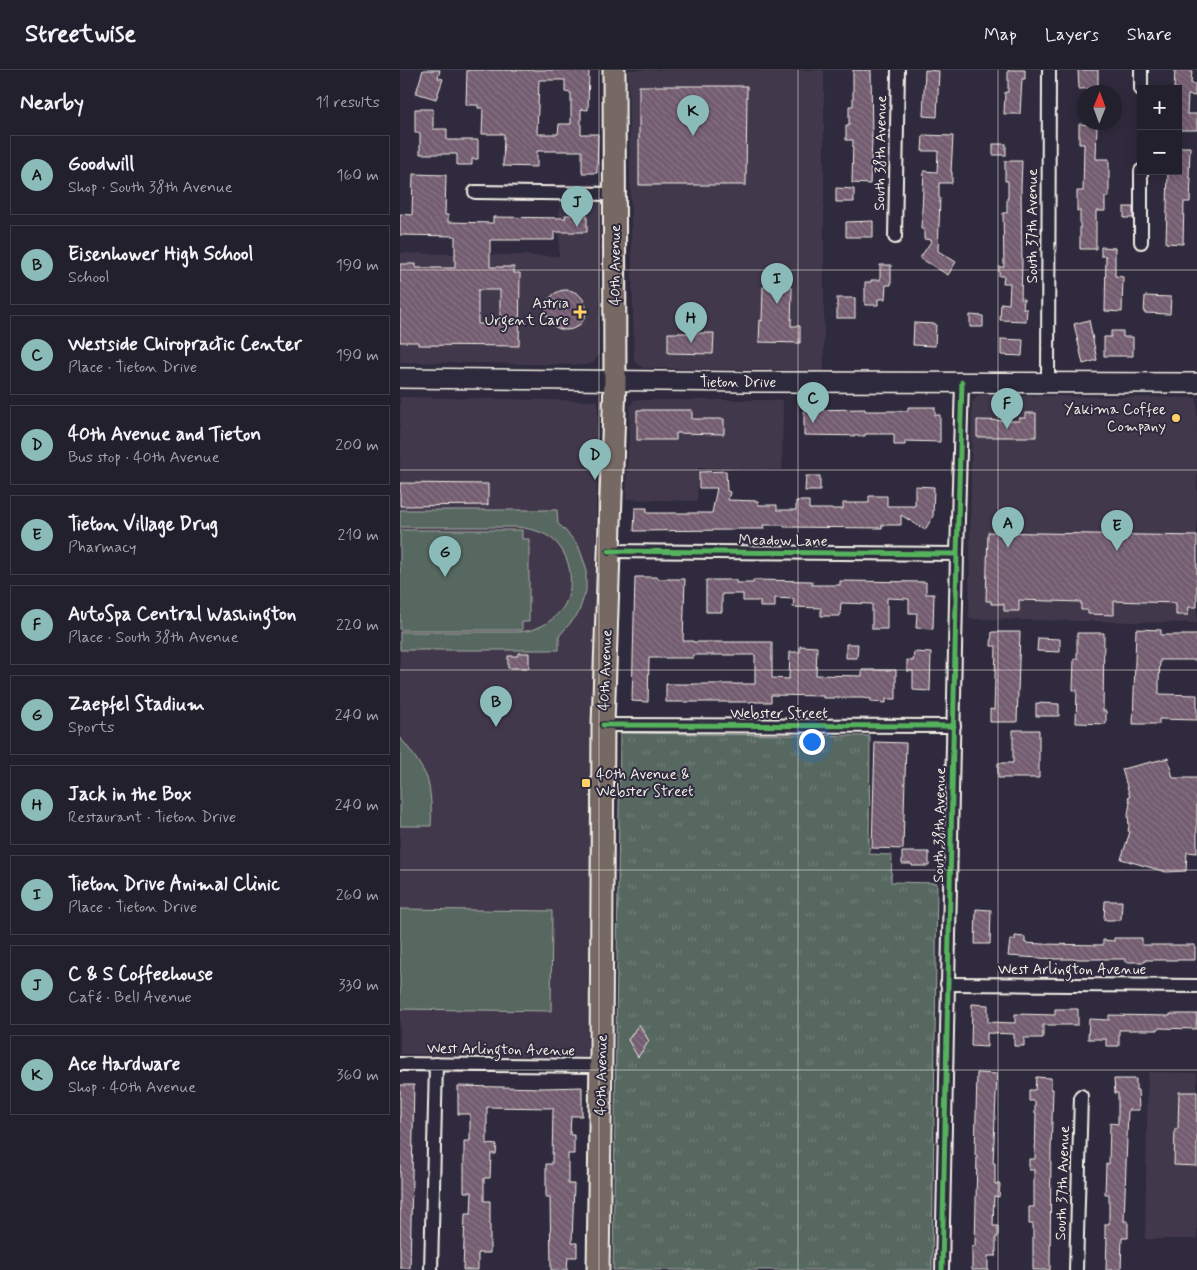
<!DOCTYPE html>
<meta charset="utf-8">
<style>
:root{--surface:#23202e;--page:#2b2836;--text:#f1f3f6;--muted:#a3a3aa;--line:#403e4a;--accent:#8bbbb9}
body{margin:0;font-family:Mynerve,sans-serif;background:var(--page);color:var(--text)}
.controls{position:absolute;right:15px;top:15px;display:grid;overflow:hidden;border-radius:0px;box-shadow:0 2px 12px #0003}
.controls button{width:45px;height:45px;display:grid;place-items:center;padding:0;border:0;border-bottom:1px solid var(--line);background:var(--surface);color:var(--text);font:25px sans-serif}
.compass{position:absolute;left:677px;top:15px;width:45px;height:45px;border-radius:50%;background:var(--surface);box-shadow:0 2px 12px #0003;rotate:1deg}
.you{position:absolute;left:411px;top:671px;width:18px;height:18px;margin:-12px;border:4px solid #fff;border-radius:50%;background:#1a73e8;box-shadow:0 0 0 8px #1a73e833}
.badge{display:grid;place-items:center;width:32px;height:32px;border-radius:50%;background:var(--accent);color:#111;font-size:16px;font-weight:700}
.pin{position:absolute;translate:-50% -41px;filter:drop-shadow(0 1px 2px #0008)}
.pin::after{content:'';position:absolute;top:26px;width:18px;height:15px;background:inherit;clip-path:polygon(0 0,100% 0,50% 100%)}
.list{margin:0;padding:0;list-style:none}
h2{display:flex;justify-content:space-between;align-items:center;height:65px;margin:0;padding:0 20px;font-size:21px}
h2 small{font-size:16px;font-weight:400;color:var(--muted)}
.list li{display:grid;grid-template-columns:32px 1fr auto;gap:15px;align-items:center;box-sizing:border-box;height:80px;margin:0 10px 10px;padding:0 10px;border:1px solid var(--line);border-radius:0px}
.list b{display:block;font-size:19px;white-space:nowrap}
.list p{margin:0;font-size:16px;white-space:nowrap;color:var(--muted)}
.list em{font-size:16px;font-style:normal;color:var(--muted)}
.map{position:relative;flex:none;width:797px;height:1200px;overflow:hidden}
header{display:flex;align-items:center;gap:30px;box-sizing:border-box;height:70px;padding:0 25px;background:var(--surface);border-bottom:1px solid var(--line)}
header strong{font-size:24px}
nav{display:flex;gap:28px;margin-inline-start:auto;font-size:18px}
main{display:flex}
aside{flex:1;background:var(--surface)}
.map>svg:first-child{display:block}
</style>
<header>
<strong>Streetwise</strong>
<nav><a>Map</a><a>Layers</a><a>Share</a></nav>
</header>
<main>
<aside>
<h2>Nearby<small>11 results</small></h2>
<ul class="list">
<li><span class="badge">A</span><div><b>Goodwill</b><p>Shop · South 38th Avenue</p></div><em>160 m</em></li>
<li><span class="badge">B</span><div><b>Eisenhower High School</b><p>School</p></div><em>190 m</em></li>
<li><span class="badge">C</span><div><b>Westside Chiropractic Center</b><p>Place · Tieton Drive</p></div><em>190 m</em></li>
<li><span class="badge">D</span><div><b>40th Avenue and Tieton</b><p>Bus stop · 40th Avenue</p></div><em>200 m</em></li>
<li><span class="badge">E</span><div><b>Tieton Village Drug</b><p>Pharmacy</p></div><em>210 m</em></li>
<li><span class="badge">F</span><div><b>AutoSpa Central Washington</b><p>Place · South 38th Avenue</p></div><em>220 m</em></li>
<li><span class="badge">G</span><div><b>Zaepfel Stadium</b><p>Sports</p></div><em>240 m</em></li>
<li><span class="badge">H</span><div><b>Jack in the Box</b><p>Restaurant · Tieton Drive</p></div><em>240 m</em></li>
<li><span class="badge">I</span><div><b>Tieton Drive Animal Clinic</b><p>Place · Tieton Drive</p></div><em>260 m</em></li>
<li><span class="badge">J</span><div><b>C &amp; S Coffeehouse</b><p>Café · Bell Avenue</p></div><em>330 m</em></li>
<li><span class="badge">K</span><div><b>Ace Hardware</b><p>Shop · 40th Avenue</p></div><em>360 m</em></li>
</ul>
</aside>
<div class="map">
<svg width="797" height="1200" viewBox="0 0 797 1200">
<defs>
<pattern id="grass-tufts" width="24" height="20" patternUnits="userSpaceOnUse" patternTransform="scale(1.25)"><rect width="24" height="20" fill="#576860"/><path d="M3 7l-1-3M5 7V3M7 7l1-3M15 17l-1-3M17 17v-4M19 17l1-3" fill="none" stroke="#707e77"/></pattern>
<pattern id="building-back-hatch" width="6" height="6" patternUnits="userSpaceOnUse" patternTransform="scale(1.25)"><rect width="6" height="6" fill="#735c70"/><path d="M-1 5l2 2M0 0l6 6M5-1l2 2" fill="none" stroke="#887484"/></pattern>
</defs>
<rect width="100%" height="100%" fill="#2f2a3d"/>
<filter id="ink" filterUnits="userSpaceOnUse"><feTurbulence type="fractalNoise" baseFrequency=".02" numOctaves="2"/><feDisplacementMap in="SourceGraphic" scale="10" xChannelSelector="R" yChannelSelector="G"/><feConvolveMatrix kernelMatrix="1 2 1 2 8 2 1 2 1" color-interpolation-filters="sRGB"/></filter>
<g filter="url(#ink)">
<g fill="#43394c">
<polygon points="228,0 424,0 424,301 243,298 234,291"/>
<polygon points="160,114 202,114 199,284 194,292 187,295 0,292 0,183 159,186"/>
<polygon points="580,325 797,328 797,553 569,549 572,332"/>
<polygon points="0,327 198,331 187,987 0,984"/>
<polygon points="234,330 383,330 382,400 298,398 297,431 226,429 230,338"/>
<polygon points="748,1002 797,1003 797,1169 745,1169"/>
</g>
<polygon fill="url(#grass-tufts)" stroke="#a6aca4" points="220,663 470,666 469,784 492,785 491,812 537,813 532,1200 213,1200"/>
<g fill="#576860" stroke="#a6aca4">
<path d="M0,440H157L158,454L162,457L178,475L186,497V521L178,544L159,566V580H0V562H118C124,561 132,561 137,558C148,554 158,545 164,536C176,515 171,483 151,468C141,461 130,459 118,457H0Z"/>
<polygon points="0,460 122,460 122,469 129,469 129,552 122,552 122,560 0,560"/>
<path d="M0,668C8,676 23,698 27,708C31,720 32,743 31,756H0Z"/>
<polygon points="0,839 152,841 151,941 0,939"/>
</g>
<g fill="url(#building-back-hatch)" stroke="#f4f1e8" fill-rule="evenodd">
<polygon points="23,0 40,0 38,8 43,9 36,29 16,23"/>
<path d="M67,0H189L188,40L181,39V64H198L197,103H182V81H137V97L103,96L104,64H82L83,38H78V35H66ZM139,10H165V22L171,23V54H159L158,64H137Z"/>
<polygon points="453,0 471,0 472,71 470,114 452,113 453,70 446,70 446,56 449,56 449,36 453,36"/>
<polygon points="525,0 539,1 537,47 523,46"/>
<polygon points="608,0 625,0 625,9 622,9 620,44 604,44 605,22 608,22"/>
<polygon points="678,0 698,0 698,18 679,19"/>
<polygon points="775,0 792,0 791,14 795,14 795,26 788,25 787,44 797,44 797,60 778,60 778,19 774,19"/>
<polygon points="239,16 347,16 346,115 239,115"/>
<polygon points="15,39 33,39 33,59 47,59 47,70 78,70 78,89 72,89 72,95 57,95 57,84 20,84 20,63 15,63"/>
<polygon points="679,54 697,55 696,89 709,89 709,127 705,127 705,141 696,141 696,179 680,179 680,141 677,141 677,121 683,121 684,74 679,74"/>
<polygon points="523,65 553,66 551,102 552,102 552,113 539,113 539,128 540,128 538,181 556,192 548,205 520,188 532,170 524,169 524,159 521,159 524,101 537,102 538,81 522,81"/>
<rect x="593" y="74" width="13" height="11"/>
<polygon points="778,77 790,77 789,108 791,108 790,132 784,132 783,174 766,173 768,101 778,101"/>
<polygon points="605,91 622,91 621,117 622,194 621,229 624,229 623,239 627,239 626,251 600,250 601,233 609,234 610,213 603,213 604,206 599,206 599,197 604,197 603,143 607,143 607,128 608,128 608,111 605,111"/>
<path d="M13,104L46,105L45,145H48V152L93,153V147L166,148L165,145H187V162H154V170H90V197H114V203H120L119,276L18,275V272H0V194H16V198H55V166L0,165V144L12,145ZM78,220H100V254H78Z"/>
<polygon points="436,118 454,119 454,132 436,132"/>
<rect x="724" y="137" width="9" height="11"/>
<polygon points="473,151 473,167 446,167 446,152"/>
<polygon points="701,177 715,178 715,206 723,207 722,242 705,241 706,186 701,186"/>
<polygon points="480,195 491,195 491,215 486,215 485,229 478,229 478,235 465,235 465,212 471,212 471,210 480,210"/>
<polygon points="363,217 392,218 391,256 400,256 400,273 359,272 360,250 362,251"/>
<circle cx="166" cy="240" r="20"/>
<polygon points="745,226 771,227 770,244 744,243"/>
<rect x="437" y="228" width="18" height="20"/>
<polygon points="570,245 583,246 583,257 570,257"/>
<polygon points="689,250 697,290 683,294 674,254"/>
<polygon points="514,253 536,254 535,276 513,275"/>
<polygon points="711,261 723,261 723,267 733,267 733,286 704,286 704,267 711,267"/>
<polygon points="268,263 314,263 313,284 268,283"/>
<polygon points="601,269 623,270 622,286 601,285"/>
<polygon points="508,337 535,337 535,345 540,345 540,372 505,371 505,375 494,375 494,364 465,364 465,366 404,365 404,340 465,339 465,341 508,341"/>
<polygon points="237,340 292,340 292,349 324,349 324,364 276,363 276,370 237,370"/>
<polygon points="625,343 636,343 636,367 577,367 577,350 619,351 619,348 625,348"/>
<polygon points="326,401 327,421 330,422 328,430 358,431 358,435 377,435 377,440 396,440 396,431 409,431 409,439 443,439 443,433 469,433 469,426 487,426 487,436 515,436 515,416 534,417 533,446 525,460 501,445 501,455 482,455 482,458 384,457 384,455 363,455 364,459 333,459 333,460 234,461 235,438 247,438 247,443 312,443 317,418 299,418 299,402"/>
<polygon points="406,406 420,406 420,421 405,421"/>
<polygon points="0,413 88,414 88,435 0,436"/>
<polygon points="588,462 797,466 797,537 789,537 788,545 776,545 776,533 714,531 714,545 688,544 688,540 681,540 681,532 619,530 619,541 604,541 604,534 591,534 591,531 586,531"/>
<polygon points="235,507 258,507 258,509 285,509 283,571 293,571 293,572 372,572 372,608 389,609 390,582 400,582 400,576 417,577 416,605 462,606 462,600 496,600 496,629 486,629 486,633 471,632 471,629 462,628 423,628 423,626 371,625 371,632 266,632 266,614 355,614 355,585 293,585 293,588 249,588 248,632 232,631"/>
<polygon points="306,510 336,510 336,513 353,513 353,510 412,511 412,515 440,515 440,511 526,512 526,524 534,524 533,559 516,558 517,543 509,543 509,529 487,528 487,559 472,559 472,534 441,533 440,546 421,546 421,538 393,537 394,529 375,528 375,537 360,537 360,531 343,531 343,524 322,524 322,542 306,542"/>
<polygon points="736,559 761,560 761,565 797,565 797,590 760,590 759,610 759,624 797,625 797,650 759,649 759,654 733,654"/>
<polygon points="592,562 620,562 617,652 590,652 590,639 594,640 596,576 591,576"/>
<polygon points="677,563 704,563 703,641 706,641 706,654 676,653 677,620 673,620 674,589 677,589"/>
<polygon points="638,568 660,569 660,582 637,581"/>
<polygon points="446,574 458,574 457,588 446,588"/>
<polygon points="514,582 531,583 530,621 513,620 513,601 507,601 507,590 513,591"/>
<polygon points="118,583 129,583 129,598 108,598 108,586 118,586"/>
<polygon points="636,633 659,634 659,646 636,646"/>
<polygon points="613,660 639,660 639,708 598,708 598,693 613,693"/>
<polygon points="475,672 506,673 503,779 472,778"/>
<polygon points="768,688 773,708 797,708 797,783 787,782 786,801 766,802 721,789 730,762 728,761 729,756 728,744 730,733 728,727 730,727 722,699"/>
<polygon points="502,782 529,782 529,796 512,796 512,794 502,794"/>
<polygon points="705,831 722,831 721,850 704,850"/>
<polygon points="576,839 591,840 590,874 575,874"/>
<polygon points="615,866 625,867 625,873 642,874 703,875 703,870 714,871 714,868 742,868 742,875 795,875 795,890 745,890 745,892 725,892 725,889 655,889 608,886 610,870 615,870"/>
<polygon points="572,934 588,935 588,952 615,953 615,944 655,945 655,939 678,939 678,955 643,955 643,968 624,968 624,976 614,976 614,964 587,963 587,977 571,976"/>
<polygon points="770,944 797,944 796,959 758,958 758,960 719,960 719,976 706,976 706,969 688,969 689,949 709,950 709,945 770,946"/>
<polygon points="239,954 249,971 238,987 228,970"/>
<polygon points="577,1003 597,1004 593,1093 595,1093 595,1114 600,1114 599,1127 594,1126 593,1156 598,1156 598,1167 596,1167 596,1186 588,1186 588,1200 572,1200 572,1176 575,1176 577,1085 575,1085"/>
<polygon points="636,1007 651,1008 651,1019 653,1019 651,1081 650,1200 633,1200 633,1154 629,1154 629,1137 634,1137 634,1100 629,1100 629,1089 635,1089 636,1043 635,1043 635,1031 629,1031 629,1020 635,1020"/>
<polygon points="714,1009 736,1009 736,1020 738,1020 739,1040 728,1040 724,1151 728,1151 728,1168 722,1168 721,1200 706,1200 707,1168 705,1168 705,1154 709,1154 709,1124 705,1124 706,1094 709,1094 710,1053 718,1054 718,1023 715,1023"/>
<polygon points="0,1015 14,1015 10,1198 0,1198"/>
<polygon points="58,1016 143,1018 182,1017 182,1046 171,1046 170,1065 174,1065 174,1084 168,1084 168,1114 174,1114 172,1173 177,1173 177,1187 168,1187 167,1200 151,1200 150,1127 146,1127 146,1094 152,1094 153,1038 87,1037 87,1074 97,1075 96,1084 91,1084 90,1108 84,1108 84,1131 90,1131 90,1183 78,1183 78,1200 63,1200 65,1144 71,1144 72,1122 64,1122 64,1071 70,1071 70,1044 58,1044"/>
<polygon points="779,1022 797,1022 797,1096 774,1095 775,1059 778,1059"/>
</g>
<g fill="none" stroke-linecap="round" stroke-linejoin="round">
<defs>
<g id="street">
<polyline points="741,19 741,0"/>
<polyline points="75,122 214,124"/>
<polyline points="495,167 498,0"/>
<polyline points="741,172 741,101"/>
<polyline points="648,312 649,0"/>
<polyline points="209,481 557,484"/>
<polyline points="203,655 554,656"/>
<polyline points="547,914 797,916"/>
<polyline points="0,994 201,996"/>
<polyline points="31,1200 36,994"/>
<polyline points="542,1200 557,484 562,312"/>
<polyline points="676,1200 681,1026"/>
</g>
<polyline id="secondary" points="0,308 347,312 797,313"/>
<polyline id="primary" points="198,1200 201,981 203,655 215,311 214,0"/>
</defs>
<use href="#street" stroke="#f4f1e8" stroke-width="16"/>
<use href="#secondary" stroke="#f4f1e8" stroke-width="22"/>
<use href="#primary" stroke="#f4f1e8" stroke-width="25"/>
<use href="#street" stroke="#2f2a3d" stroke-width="12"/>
<use href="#secondary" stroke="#2f2a3d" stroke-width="19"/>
<use href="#primary" stroke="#766964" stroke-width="21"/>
<defs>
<g id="cycleway">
<polyline points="209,481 557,484"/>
<polyline points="203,655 554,656"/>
<polyline points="542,1200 557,484 562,312"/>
</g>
</defs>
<use href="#cycleway" stroke="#2f2a3d" stroke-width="8"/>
<use href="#cycleway" stroke="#56b35d" stroke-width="5"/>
</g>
</g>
<path fill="none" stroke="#f4f1e8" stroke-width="1" stroke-opacity="0.55" d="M199,0V1200M398,0V1200M598,0V1200M0,200H797M0,400H797M0,600H797M0,800H797M0,1000H797"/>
<g fill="#ffd166" stroke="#2f2a3d" stroke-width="2">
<path d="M177.5 234.5h5v5h5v5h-5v5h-5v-5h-5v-5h5z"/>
<circle cx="776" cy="348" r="5"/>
<rect x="181" y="708" width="10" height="10" rx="2.5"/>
</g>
<g text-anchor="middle" stroke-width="4" stroke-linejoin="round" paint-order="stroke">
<g font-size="15" fill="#f4f1e8" stroke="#2f2a3d">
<text transform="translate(480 83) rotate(-89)" y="5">South 38th Avenue</text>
<text transform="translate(632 156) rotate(-90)" y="5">South 37th Avenue</text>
<text transform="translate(215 195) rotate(-90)" y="5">40th Avenue</text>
<text x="338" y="317">Tieton Drive</text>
<text transform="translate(383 470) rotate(1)" y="5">Meadow Lane</text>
<text transform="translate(205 600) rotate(-88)" y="5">40th Avenue</text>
<text x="379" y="648">Webster Street</text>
<text transform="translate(539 755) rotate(-89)" y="5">South 38th Avenue</text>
<text x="672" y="904">West Arlington Avenue</text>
<text transform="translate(101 979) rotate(1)" y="5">West Arlington Avenue</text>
<text transform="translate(201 1005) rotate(-89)" y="5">40th Avenue</text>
<text transform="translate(662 1113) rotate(-88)" y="5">South 37th Avenue</text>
</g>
<g font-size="15" fill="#f4f1e8" stroke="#2f2a3d" text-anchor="end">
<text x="169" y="238">Astria<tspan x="169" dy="17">Urgent Care</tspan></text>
<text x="766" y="344">Yakima Coffee<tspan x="766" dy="17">Company</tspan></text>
<text x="196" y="709" text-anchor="start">40th Avenue &amp;<tspan x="196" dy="17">Webster Street</tspan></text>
</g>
</g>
</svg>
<div class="controls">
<button>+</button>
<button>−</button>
</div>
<svg class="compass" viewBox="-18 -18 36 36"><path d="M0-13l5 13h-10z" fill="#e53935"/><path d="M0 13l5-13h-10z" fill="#a3a3aa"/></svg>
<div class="you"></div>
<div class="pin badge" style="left:608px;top:478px">A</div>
<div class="pin badge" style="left:96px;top:657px">B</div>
<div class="pin badge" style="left:413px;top:353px">C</div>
<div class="pin badge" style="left:195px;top:410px">D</div>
<div class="pin badge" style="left:717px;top:481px">E</div>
<div class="pin badge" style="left:607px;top:359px">F</div>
<div class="pin badge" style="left:45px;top:507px">G</div>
<div class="pin badge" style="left:291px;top:273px">H</div>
<div class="pin badge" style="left:377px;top:234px">I</div>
<div class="pin badge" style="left:177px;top:157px">J</div>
<div class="pin badge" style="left:293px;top:66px">K</div>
</div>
</main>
